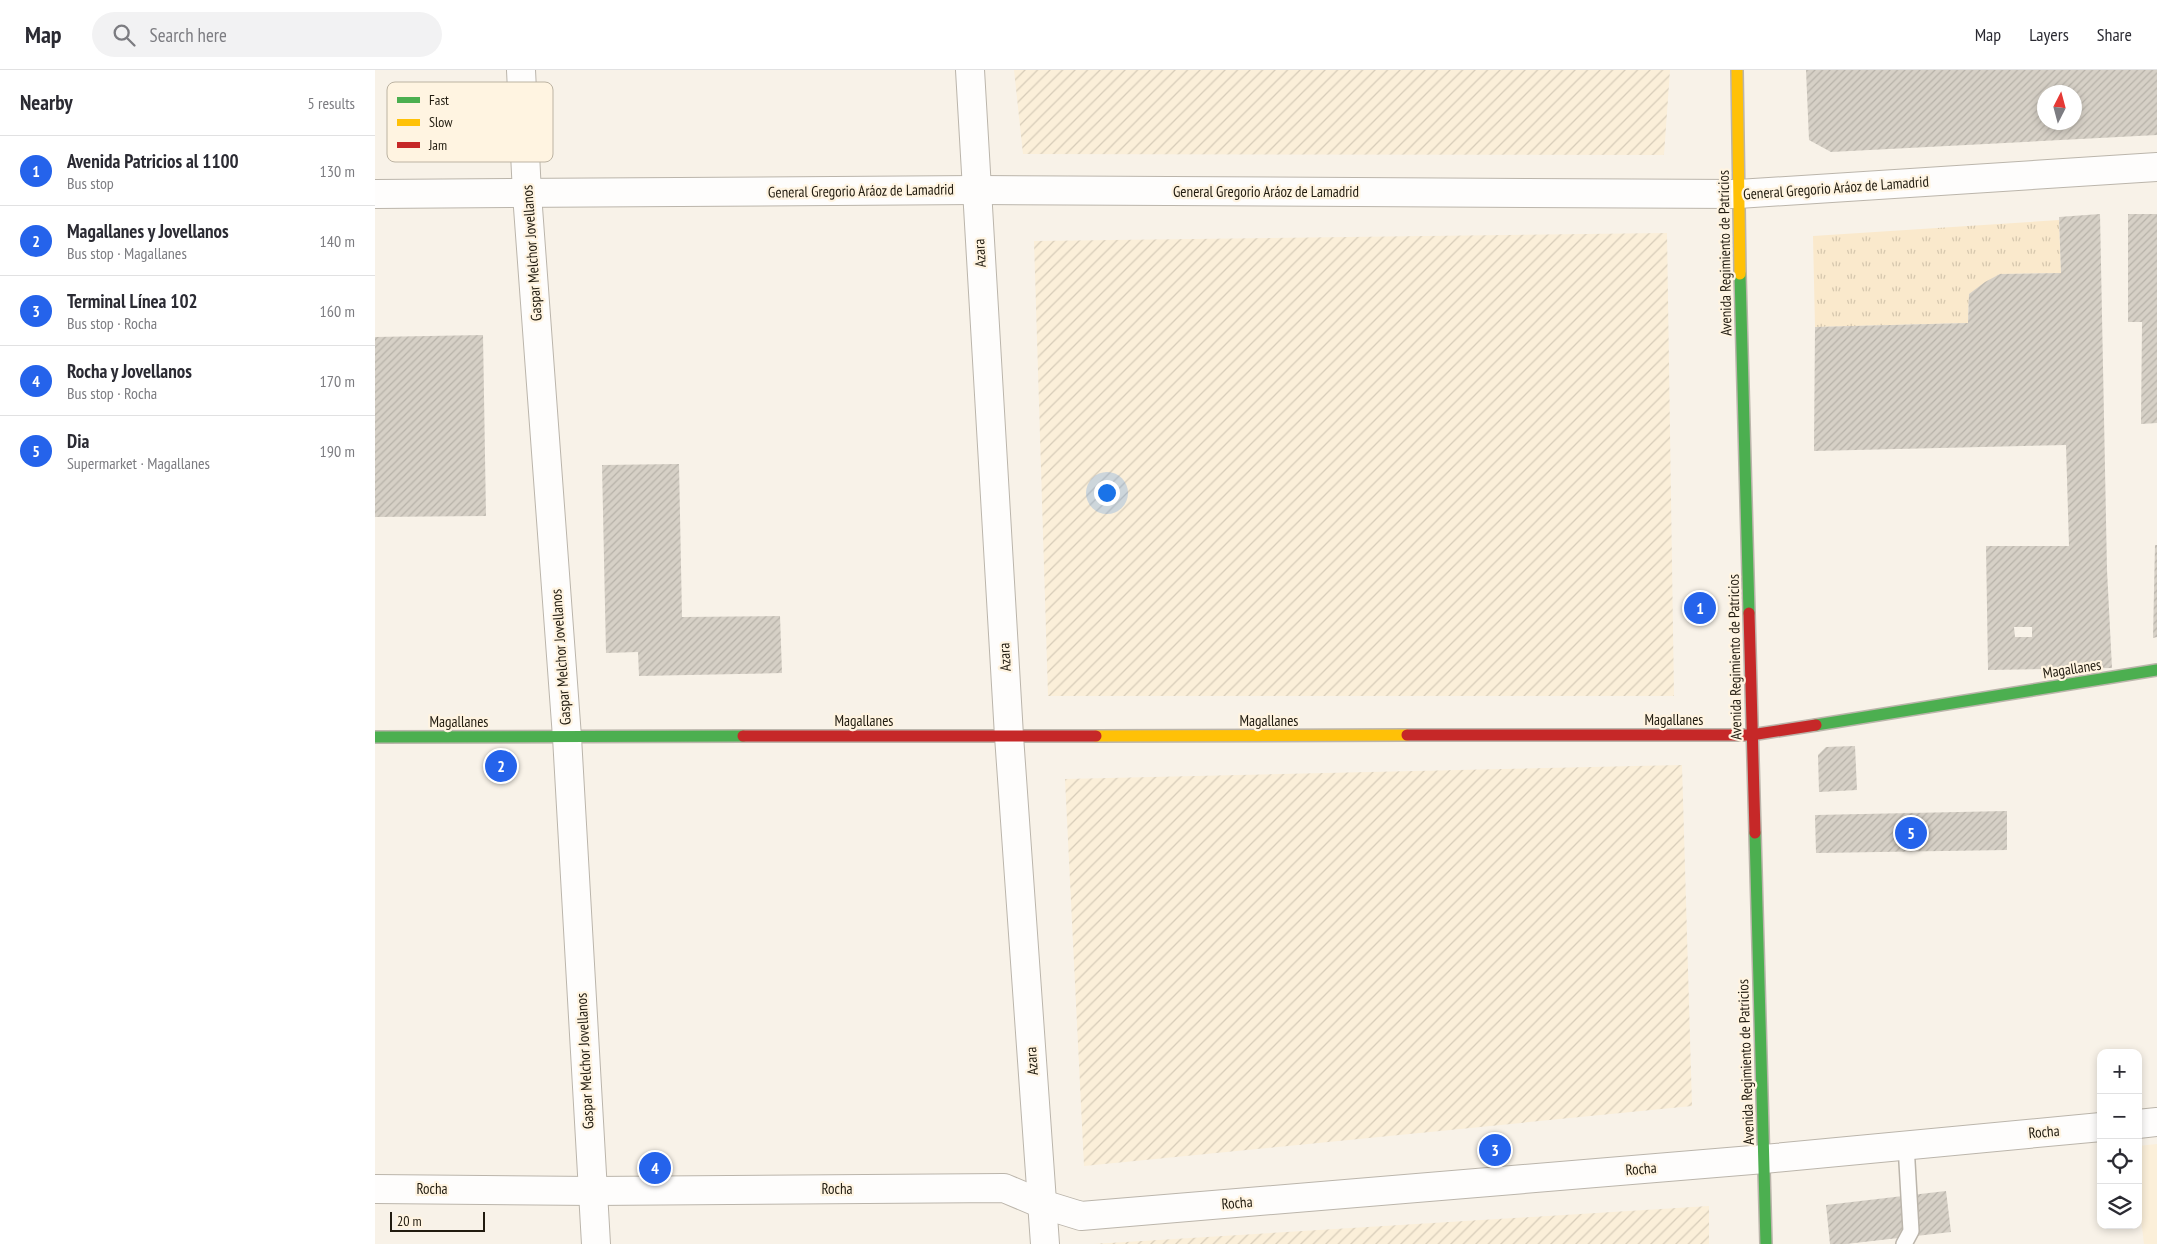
<!DOCTYPE html>
<meta charset="utf-8">
<style>
:root{--surface:#fff;--page:#f2f2f3;--text:#2b2b33;--muted:#7c7c81;--line:#e1e1e2;--accent:#2563eb}
body{margin:0;font-family:"PT Sans Narrow",sans-serif;background:var(--page);color:var(--text)}
.controls{position:absolute;right:15px;bottom:15px;display:grid;overflow:hidden;border-radius:10px;box-shadow:0 2px 8px #0003}
.controls button{width:45px;height:45px;display:grid;place-items:center;padding:0;border:0;border-bottom:1px solid var(--line);background:var(--surface);color:var(--text);font:25px sans-serif}
.compass{position:absolute;left:1662px;top:15px;width:45px;height:45px;border-radius:50%;background:var(--surface);box-shadow:0 2px 8px #0003;rotate:6deg}
.scale{position:absolute;left:15px;bottom:12px;width:95px;box-sizing:border-box;padding-left:5px;border:2px solid #211b0f;border-top:0;font-size:14px;line-height:18px;white-space:nowrap;color:#211b0f;-webkit-text-stroke:4px #fff4e1;paint-order:stroke}
.you{position:absolute;left:731px;top:422px;width:18px;height:18px;margin:-12px;border:4px solid #fff;border-radius:50%;background:#1a73e8;box-shadow:0 0 0 8px #1a73e833}
.badge{display:grid;place-items:center;width:32px;height:32px;border-radius:50%;background:var(--accent);color:#fff;font-size:16px;font-weight:700}
.pin{position:absolute;translate:-50% -50%;border:2px solid #fff;box-shadow:0 1px 5px #0006}
.list{margin:0;padding:0;list-style:none}
h2{display:flex;justify-content:space-between;align-items:center;height:65px;margin:0;padding:0 20px;font-size:21px}
h2 small{font-size:16px;font-weight:400;color:var(--muted)}
.list li{display:grid;grid-template-columns:32px 1fr auto;gap:15px;align-items:center;box-sizing:border-box;height:70px;padding:0 20px;border-top:1px solid var(--line)}
.list b{display:block;font-size:19px;white-space:nowrap}
.list p{margin:0;font-size:16px;white-space:nowrap;color:var(--muted)}
.list em{font-size:16px;font-style:normal;color:var(--muted)}
.icon{flex:none;width:28px;height:28px;fill:none;stroke:currentColor;stroke-width:2;stroke-linecap:round;stroke-linejoin:round}
.map{position:relative;flex:none;width:1782px;height:1174px;overflow:hidden}
header{display:flex;align-items:center;gap:30px;box-sizing:border-box;height:70px;padding:0 25px;background:var(--surface);border-bottom:1px solid var(--line)}
header strong{font-size:24px}
nav{display:flex;gap:28px;margin-inline-start:auto;font-size:18px}
.search{width:350px;height:45px;background:var(--page);display:flex;align-items:center;gap:12px;box-sizing:border-box;padding:0 18px;border-radius:28px;color:var(--muted);font-size:19px}
main{display:flex}
aside{flex:1;background:var(--surface)}
.map>svg:first-child{display:block}
</style>
<header>
<strong>Map</strong>
<div class="search"><svg class="icon" aria-label="search" viewBox="0 0 24 24"><circle cx="10" cy="10" r="6"/><path d="M15 15l6 6"/></svg>Search here</div>
<nav><a>Map</a><a>Layers</a><a>Share</a></nav>
</header>
<main>
<aside>
<h2>Nearby<small>5 results</small></h2>
<ul class="list">
<li><span class="badge">1</span><div><b>Avenida Patricios al 1100</b><p>Bus stop</p></div><em>130 m</em></li>
<li><span class="badge">2</span><div><b>Magallanes y Jovellanos</b><p>Bus stop · Magallanes</p></div><em>140 m</em></li>
<li><span class="badge">3</span><div><b>Terminal Línea 102</b><p>Bus stop · Rocha</p></div><em>160 m</em></li>
<li><span class="badge">4</span><div><b>Rocha y Jovellanos</b><p>Bus stop · Rocha</p></div><em>170 m</em></li>
<li><span class="badge">5</span><div><b>Dia</b><p>Supermarket · Magallanes</p></div><em>190 m</em></li>
</ul>
</aside>
<div class="map">
<svg width="1782" height="1174" viewBox="0 0 1782 1174">
<defs>
<pattern id="industrial-furrows" width="10" height="10" patternUnits="userSpaceOnUse" patternTransform="scale(1.25)"><rect width="10" height="10" fill="#fbefd9"/><path d="M-1 1l2-2M0 10L10 0M9 11l2-2" fill="none" stroke="#d7ccb9"/></pattern>
<pattern id="park-tufts" width="24" height="20" patternUnits="userSpaceOnUse" patternTransform="scale(1.25)"><rect width="24" height="20" fill="#fae9cc"/><path d="M3 7l-1-3M5 7V3M7 7l1-3M15 17l-1-3M17 17v-4M19 17l1-3" fill="none" stroke="#d6c7ae"/></pattern>
<pattern id="building-hatch" width="6" height="6" patternUnits="userSpaceOnUse" patternTransform="scale(1.25)"><rect width="6" height="6" fill="#d6d0c6"/><path d="M-1 1l2-2M0 6l6-6M5 7l2-2" fill="none" stroke="#b7b2a9"/></pattern>
</defs>
<rect width="100%" height="100%" fill="#f8f2e8"/>
<polygon fill="#fbefd9" points="1782,1074 1782,1174 1769,1174 1763,1124 1763,1076"/>
<g fill="url(#industrial-furrows)">
<polygon points="639,0 1295,0 1289,85 648,84"/>
<polygon points="1292,163 1299,626 673,626 659,171"/>
<polygon points="1307,695 1317,1036 709,1096 690,709"/>
<polygon points="1334,1136 1334,1174 717,1174 718,1174"/>
</g>
<polygon fill="url(#park-tufts)" points="1684,150 1686,203 1625,204 1594,224 1593,253 1440,257 1438,166"/>
<g fill="url(#building-hatch)" fill-rule="evenodd">
<path d="M1431,0H1782V65L1456,82L1434,70ZM1670,22H1700V52H1670Z"/>
<path d="M1725,144L1732,500L1737,598L1613,600L1611,476H1694L1691,375L1439,381L1440,257L1593,253L1594,224L1610,212L1625,204L1686,203L1684,147ZM1639,557H1657V567H1640Z"/>
<polygon points="1753,144 1782,144 1782,353 1766,354 1767,252 1753,252"/>
<polygon points="108,265 111,446 0,447 0,267"/>
<polygon points="304,394 307,547 405,546 407,603 264,606 263,582 231,583 227,395"/>
<polygon points="1780,475 1782,475 1782,567 1778,568"/>
<polygon points="1480,676 1482,720 1444,722 1443,685 1451,677"/>
<polygon points="1632,741 1632,780 1441,783 1440,745"/>
<polygon points="1571,1121 1576,1162 1471,1174 1455,1174 1451,1135"/>
</g>
<g fill="none" stroke-linecap="round" stroke-linejoin="round">
<defs>
<polyline id="lane" points="1529,1174 1536,1161 1531,1075"/>
<g id="street">
<polyline points="146,0 152,124 192,667 221,1174"/>
<polyline points="595,0 634,666 670,1174"/>
<polyline points="0,124 602,120 1363,124 1782,97"/>
<polyline points="1763,1054 1782,1052"/>
<polyline points="0,1119 218,1121 629,1118 667,1134 706,1146 1389,1089 1726,1057"/>
</g>
<g id="fast">
<polyline points="1365,204 1374,543"/>
<polyline points="1441,655 1782,600"/>
<polyline points="0,667 368,666"/>
<polyline points="1380,763 1391,1174"/>
</g>
<g id="slow">
<polyline points="1362,0 1365,204"/>
<polyline points="721,666 1032,665"/>
</g>
<g id="jam">
<polyline points="1374,543 1380,763"/>
<polyline points="1032,665 1376,665 1441,655"/>
<polyline points="368,666 721,666"/>
</g>
</defs>
<use href="#lane" stroke="#bbb5ab" stroke-width="18"/>
<use href="#street" stroke="#bbb5ab" stroke-width="30"/>
<use href="#fast" stroke="#bbb5ab" stroke-width="14"/>
<use href="#slow" stroke="#bbb5ab" stroke-width="14"/>
<use href="#jam" stroke="#bbb5ab" stroke-width="14"/>
<use href="#lane" stroke="#fefdfc" stroke-width="15"/>
<use href="#street" stroke="#fefdfc" stroke-width="28"/>
<use href="#fast" stroke="#4caf50" stroke-width="11"/>
<use href="#slow" stroke="#ffc107" stroke-width="11"/>
<use href="#jam" stroke="#c62828" stroke-width="11"/>
</g>
<g text-anchor="middle" stroke-width="4.5" stroke-linejoin="round" paint-order="stroke">
<g font-size="15" fill="#211b0f" stroke="#fff4e1">
<text transform="translate(1461 118) rotate(-4)" y="5">General Gregorio Aráoz de Lamadrid</text>
<text transform="translate(486 121) rotate(-1)" y="5">General Gregorio Aráoz de Lamadrid</text>
<text x="891" y="127">General Gregorio Aráoz de Lamadrid</text>
<text transform="translate(157 183) rotate(-94)" y="5">Gaspar Melchor Jovellanos</text>
<text transform="translate(605 183) rotate(-93)" y="5">Azara</text>
<text transform="translate(1350 183) rotate(-91)" y="5">Avenida Regimiento de Patricios</text>
<text transform="translate(186 587) rotate(-94)" y="5">Gaspar Melchor Jovellanos</text>
<text transform="translate(630 587) rotate(-93)" y="5">Azara</text>
<text transform="translate(1360 587) rotate(-91)" y="5">Avenida Regimiento de Patricios</text>
<text transform="translate(1697 599) rotate(-9)" y="5">Magallanes</text>
<text x="1299" y="655">Magallanes</text>
<text x="489" y="656">Magallanes</text>
<text x="894" y="656">Magallanes</text>
<text x="84" y="657">Magallanes</text>
<text transform="translate(210 991) rotate(-93)" y="5">Gaspar Melchor Jovellanos</text>
<text transform="translate(657 991) rotate(-94)" y="5">Azara</text>
<text transform="translate(1371 992) rotate(-92)" y="5">Avenida Regimiento de Patricios</text>
<text transform="translate(1669 1062) rotate(-5)" y="5">Rocha</text>
<text transform="translate(1266 1099) rotate(-5)" y="5">Rocha</text>
<text x="57" y="1124">Rocha</text>
<text x="462" y="1124">Rocha</text>
<text transform="translate(862 1133) rotate(-5)" y="5">Rocha</text>
</g>
</g>
<rect x="12" y="12" width="166" height="80" rx="8" fill="#fff4e1" stroke="#bcb3a2" stroke-width="1"/>
<rect x="22" y="27" width="23" height="6" fill="#4caf50"/>
<rect x="22" y="49" width="23" height="7" fill="#ffc107"/>
<rect x="22" y="72" width="23" height="6" fill="#c62828"/>
<g font-size="14" fill="#211b0f">
<text x="54" y="35">Fast</text>
<text x="54" y="57">Slow</text>
<text x="54" y="80">Jam</text>
</g>
</svg>
<div class="controls">
<button>+</button>
<button>−</button>
<button><svg class="icon" aria-label="locate" viewBox="0 0 24 24"><circle cx="12" cy="12" r="6"/><path d="M12 2v4M12 18v4M2 12h4M18 12h4"/></svg></button>
<button><svg class="icon" aria-label="layers" viewBox="0 0 24 24"><path d="M12 4l9 5-9 5-9-5zM3 14l9 5 9-5"/></svg></button>
</div>
<svg class="compass" viewBox="-18 -18 36 36"><path d="M0-13l5 13h-10z" fill="#e53935"/><path d="M0 13l5-13h-10z" fill="#7c7c81"/></svg>
<div class="scale">20 m</div>
<div class="you"></div>
<div class="pin badge" style="left:1325px;top:538px">1</div>
<div class="pin badge" style="left:126px;top:696px">2</div>
<div class="pin badge" style="left:1120px;top:1080px">3</div>
<div class="pin badge" style="left:280px;top:1098px">4</div>
<div class="pin badge" style="left:1536px;top:763px">5</div>
</div>
</main>
